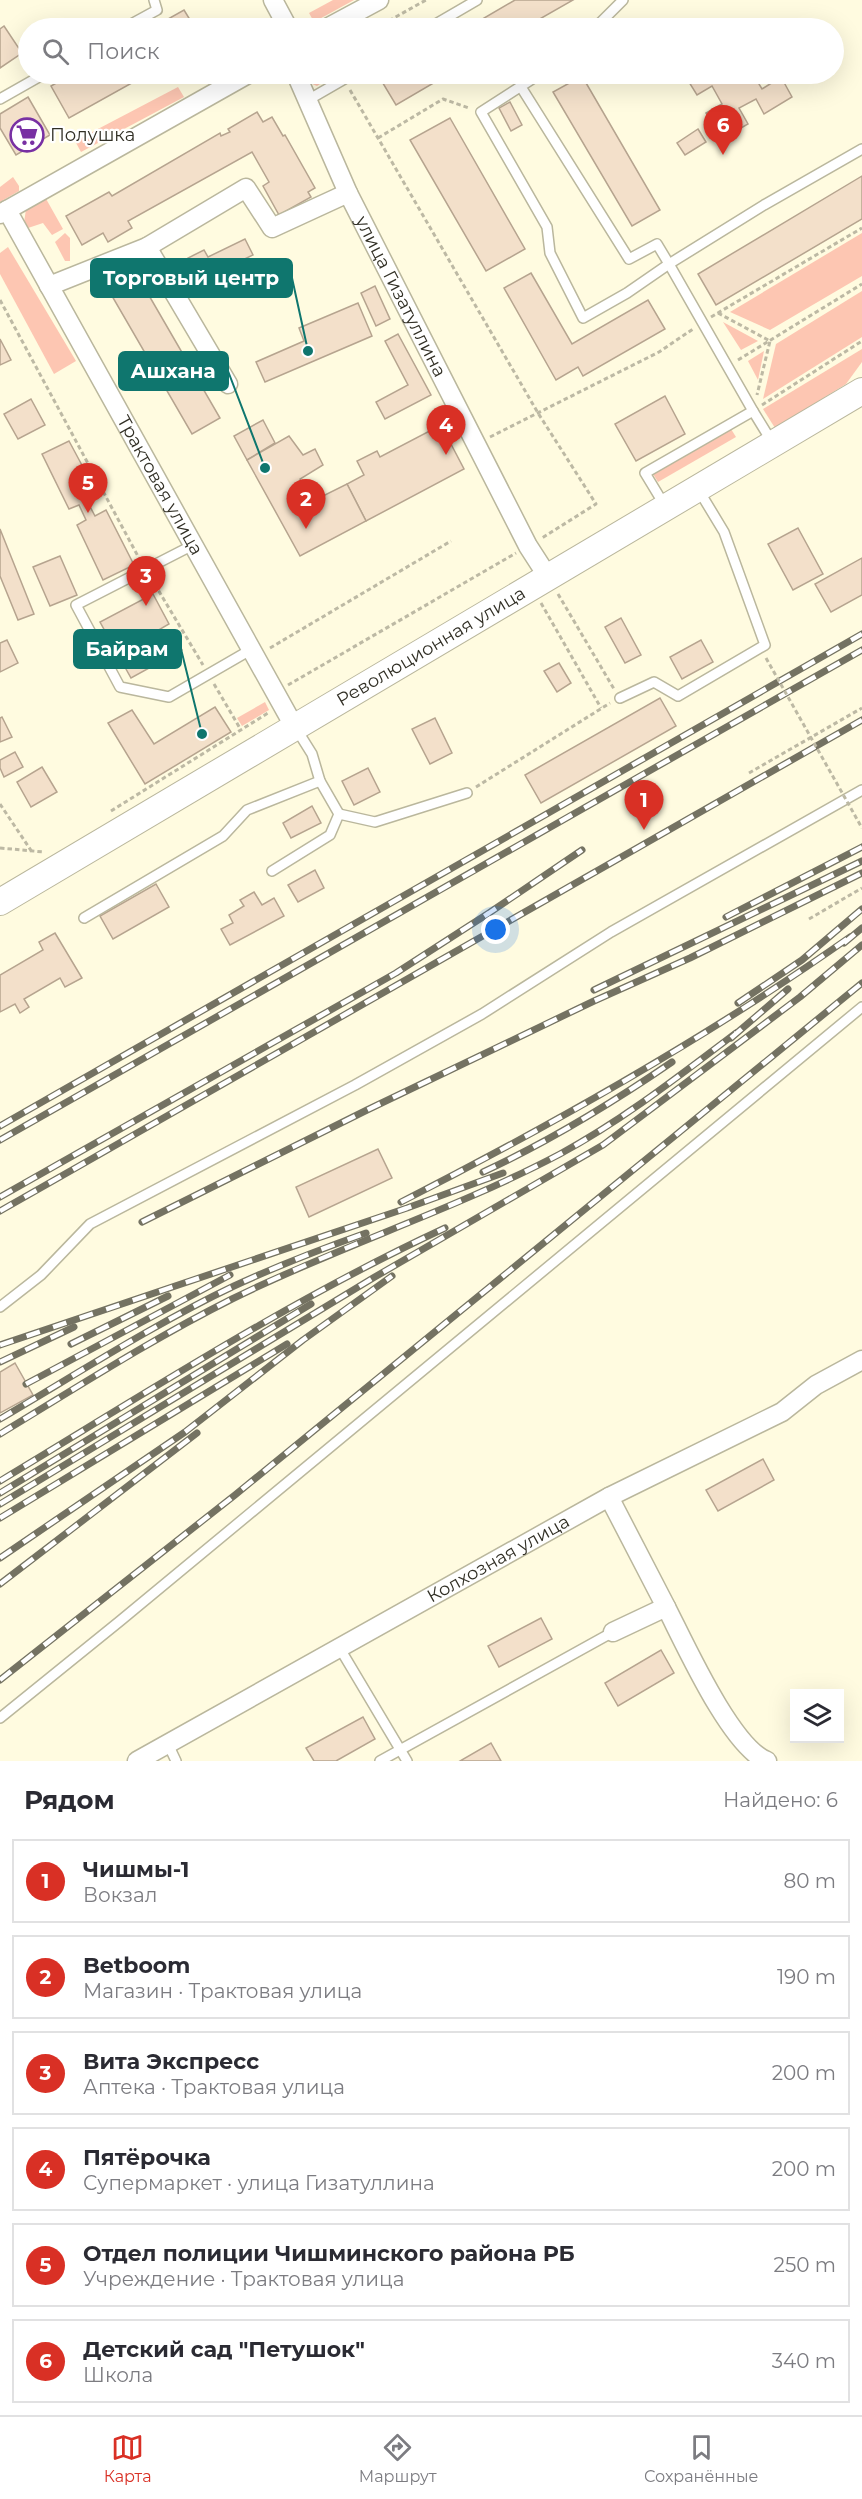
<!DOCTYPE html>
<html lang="ru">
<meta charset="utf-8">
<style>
:root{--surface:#fff;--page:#f2f2f3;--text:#2b2b33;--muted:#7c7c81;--line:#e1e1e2;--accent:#d93025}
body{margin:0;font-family:Montserrat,sans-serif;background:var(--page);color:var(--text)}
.controls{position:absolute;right:18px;bottom:18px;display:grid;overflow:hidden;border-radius:0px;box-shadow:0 6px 24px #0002}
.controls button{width:54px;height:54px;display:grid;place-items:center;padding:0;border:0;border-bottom:2px solid var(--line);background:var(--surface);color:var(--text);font:30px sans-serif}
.you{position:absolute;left:496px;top:930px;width:21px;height:21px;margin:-15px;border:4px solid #fff;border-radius:50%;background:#1a73e8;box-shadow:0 0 0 9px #1a73e833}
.badge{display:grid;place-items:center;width:39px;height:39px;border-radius:50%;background:var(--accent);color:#fff;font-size:20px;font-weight:700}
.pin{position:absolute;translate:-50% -50px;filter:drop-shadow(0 2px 3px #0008)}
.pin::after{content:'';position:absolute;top:32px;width:21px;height:18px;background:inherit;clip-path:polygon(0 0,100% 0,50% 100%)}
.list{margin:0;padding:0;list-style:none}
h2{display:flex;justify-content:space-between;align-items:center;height:78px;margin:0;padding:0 24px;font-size:26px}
h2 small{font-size:20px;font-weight:400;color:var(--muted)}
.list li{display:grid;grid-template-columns:39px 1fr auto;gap:18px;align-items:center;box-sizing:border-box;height:84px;margin:0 12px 12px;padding:0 12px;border:2px solid var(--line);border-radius:0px}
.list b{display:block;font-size:22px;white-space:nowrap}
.list p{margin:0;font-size:20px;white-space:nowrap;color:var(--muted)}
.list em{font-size:20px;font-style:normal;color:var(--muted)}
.icon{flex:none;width:33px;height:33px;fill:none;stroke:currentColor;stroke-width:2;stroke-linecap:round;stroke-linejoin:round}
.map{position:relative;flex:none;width:862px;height:1761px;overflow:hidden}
.search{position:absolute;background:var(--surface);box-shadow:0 6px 24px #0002;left:18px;right:18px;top:18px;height:66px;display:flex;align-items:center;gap:15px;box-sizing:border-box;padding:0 21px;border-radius:33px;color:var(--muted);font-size:22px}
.sheet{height:654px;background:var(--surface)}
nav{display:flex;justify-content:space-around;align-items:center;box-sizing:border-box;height:84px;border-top:2px solid var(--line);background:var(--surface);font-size:16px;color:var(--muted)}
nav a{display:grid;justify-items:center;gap:3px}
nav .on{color:var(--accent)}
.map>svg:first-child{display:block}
</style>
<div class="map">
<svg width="862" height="1761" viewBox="0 0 862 1761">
<rect width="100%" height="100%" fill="#fffbe0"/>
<g fill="#fdc6b2">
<polygon points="333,0 354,0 314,22 309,13"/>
<polygon points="306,74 335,74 317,86 310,83"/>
<polygon points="178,87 184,97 81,152 75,141"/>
<polygon points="13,177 19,186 19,191 0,202 0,187"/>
<polygon points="45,197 63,229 52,235 43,223 28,228 24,223 26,209"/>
<polygon points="65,233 70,238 70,261 65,261 55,242"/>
<polygon points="862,233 862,276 770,330 730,312"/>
<polygon points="8,247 76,361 54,374 0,274 0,253"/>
<polygon points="862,291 862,337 763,399 776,344"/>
<polygon points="723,322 758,341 741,350"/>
<polygon points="862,349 862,362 846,384 775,428 763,409"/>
<polygon points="764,351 758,380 748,361"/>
<polygon points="731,429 736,437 658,482 653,474"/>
<polygon points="265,702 269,710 242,726 237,718"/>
</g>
<g fill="#f3e0ca" stroke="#b6a48f" stroke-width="1.5">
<polygon points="515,0 573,0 524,28 467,28"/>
<polygon points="184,10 195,28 152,28"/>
<polygon points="4,26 22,53 0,68 0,29"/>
<polygon points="72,74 148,74 69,118 51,86"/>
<polygon points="391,74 449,74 396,105 381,80"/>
<polygon points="684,74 711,74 713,77 718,74 753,74 762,89 781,77 792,97 764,114 756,99 739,108 748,124 722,139 706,113 722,104 712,86 697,95"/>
<polygon points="582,76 660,210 632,226 553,92"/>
<polygon points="28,97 50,135 16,155 0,128 0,114"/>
<polygon points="510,102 522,125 511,131 499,108"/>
<polygon points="257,112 263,122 272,117 283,136 285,135 315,188 308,192 311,197 279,215 263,186 269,182 252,152 128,221 132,228 108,242 103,233 82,245 66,216 109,192 112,196 220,133 221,136 230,132 228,129"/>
<polygon points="450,118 525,249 486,271 410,140"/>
<polygon points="698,129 706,142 685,155 677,143"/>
<polygon points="862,176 862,219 716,305 698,274"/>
<polygon points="245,239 253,255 199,281 188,258 204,250 208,257"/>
<polygon points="531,273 572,344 648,300 665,329 583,376 578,367 556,380 504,288"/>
<polygon points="140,280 220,418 192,434 112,296"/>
<polygon points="375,286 390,319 376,326 361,293"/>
<polygon points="358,303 372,336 265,382 256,362 304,341 299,328"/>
<polygon points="398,334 431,395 385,419 376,402 408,385 385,341"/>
<polygon points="0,339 11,360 0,365"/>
<polygon points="665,396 685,434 636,461 615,424"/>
<polygon points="31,399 45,425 18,439 4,414"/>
<polygon points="263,420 275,443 247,460 234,436"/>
<polygon points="441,425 464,469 366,521 347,484 364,475 357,461 377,451 380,457"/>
<polygon points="289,436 303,455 315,449 323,465 300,479 309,503 347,484 366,521 300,556 247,460"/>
<polygon points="69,441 99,497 87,501 95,516 106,510 134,565 103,580 77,525 86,520 79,505 69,509 42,454"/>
<polygon points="798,528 823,574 793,590 768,544"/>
<polygon points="0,529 34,614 18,620 0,576"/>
<polygon points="60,556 77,595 50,606 33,567"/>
<polygon points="862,558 862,595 831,612 815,584"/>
<polygon points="153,594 169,624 143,639 149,650 175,636 182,650 131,678 100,622"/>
<polygon points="621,618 641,655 625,663 605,627"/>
<polygon points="7,640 18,663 0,672 0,643"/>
<polygon points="701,640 713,662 682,679 670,657"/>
<polygon points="559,663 571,683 557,692 544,671"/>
<polygon points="660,698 676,726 541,803 525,775"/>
<polygon points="215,707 231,732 145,784 108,723 132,710 154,744"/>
<polygon points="2,717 12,737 0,742 0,718"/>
<polygon points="435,718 452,753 430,764 412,729"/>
<polygon points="15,752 23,767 4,777 0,768 0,760"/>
<polygon points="42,767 57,792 31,807 17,782"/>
<polygon points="368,768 380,792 354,805 342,781"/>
<polygon points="312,806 321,823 291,838 283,823"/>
<polygon points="315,870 324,888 298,902 288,885"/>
<polygon points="156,884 169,907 113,939 100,916"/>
<polygon points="254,892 262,905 274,898 284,916 230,945 221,929 233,923 229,915 244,906 240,900"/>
<polygon points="55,933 82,978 65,987 60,978 24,999 29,1007 20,1013 15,1004 0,1012 0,975 43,950 39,942"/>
<polygon points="378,1149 392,1178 309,1217 296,1187"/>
<polygon points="15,1363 33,1395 0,1413 0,1372"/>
<polygon points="763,1459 774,1480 718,1511 706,1490"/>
<polygon points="541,1618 552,1639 499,1667 488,1646"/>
<polygon points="661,1650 674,1673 618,1706 605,1683"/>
<polygon points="363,1717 375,1739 336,1761 314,1761 306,1748"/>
<polygon points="491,1743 501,1761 460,1761"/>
</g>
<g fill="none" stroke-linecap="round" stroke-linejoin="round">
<defs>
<g id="lane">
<polyline points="124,28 157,10 154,0"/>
<polyline points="429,28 477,0"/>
<polyline points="595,28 623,0"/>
<polyline points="521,87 629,259 657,244 669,264 627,293 583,318 550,253 547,227 481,112 540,74"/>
<polyline points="0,99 44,74"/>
<polyline points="308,100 353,74"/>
<polyline points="753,411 669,264 764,205 862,149"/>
<polyline points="665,506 645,473 753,411 772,442"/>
<polyline points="193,545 76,605 120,687 169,697 252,649"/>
<polyline points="620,698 654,682 678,696 765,645 724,532 698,489"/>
<polyline points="339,814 375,822 467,793"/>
<polyline points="272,871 330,835 339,814 320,781 312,754 297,730"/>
<polyline points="84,918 223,836 247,810 320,781"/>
<polyline points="0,1307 41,1275 90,1224 355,1085 482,1014 611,932 862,790"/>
<polyline points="339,1647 407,1761"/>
<polyline points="0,1718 120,1621 862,1007"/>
<polyline points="168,1744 176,1761"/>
<polyline points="380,1761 613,1632"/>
</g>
<g id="street">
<polyline points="273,0 288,28"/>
<polyline points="327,28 379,0"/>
<path id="s1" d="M296,74L348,193L528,546L548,577"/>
<path id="s2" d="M7,210L295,728"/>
<polyline points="0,214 248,74"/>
<polyline points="147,247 228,384"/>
<polyline points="49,286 147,247 246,188 272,228 348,193"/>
<polyline points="609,1497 666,1607 613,1632"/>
<path d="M666,1607C685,1644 731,1747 767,1761"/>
<path id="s3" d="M137,1761L609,1497L782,1412L816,1385L862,1360"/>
</g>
<g id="secondary">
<path id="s4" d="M0,902L862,391"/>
</g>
</defs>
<use href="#lane" stroke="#bab79d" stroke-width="12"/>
<use href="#street" stroke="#bab79d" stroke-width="21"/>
<use href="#secondary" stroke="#bab79d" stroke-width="28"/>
<g stroke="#bdb9a4" stroke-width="3" stroke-dasharray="4.5 3" stroke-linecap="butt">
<polyline points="376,28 426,0"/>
<polyline points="350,90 538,413 596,504 542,538"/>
<polyline points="378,138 443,99 469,108"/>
<polyline points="0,300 140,560"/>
<polyline points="718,313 770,341 757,395"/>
<polyline points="711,317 862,228"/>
<polyline points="738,360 862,284"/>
<polyline points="762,405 862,341"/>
<polyline points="490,437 659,352 693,329"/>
<polyline points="151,578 203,665"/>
<polyline points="558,594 614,689"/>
<polyline points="541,603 601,708"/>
<polyline points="270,648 451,541"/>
<polyline points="214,684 241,730"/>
<polyline points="288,685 516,553"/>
<polyline points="749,773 862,708"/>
<polyline points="476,787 610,703"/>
<polyline points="0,804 32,852"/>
<polyline points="111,811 268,713"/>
<polyline points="0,848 44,852"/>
<polyline points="809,919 862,888"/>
</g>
<use href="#lane" stroke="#fff" stroke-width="9"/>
<use href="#street" stroke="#fff" stroke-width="18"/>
<use href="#secondary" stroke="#fff" stroke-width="26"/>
<defs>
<g id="rail">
<polyline points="726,917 862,847"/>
<polyline points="844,943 862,928"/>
<polyline points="594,990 862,861"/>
<polyline points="738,1003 802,960 862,909"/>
<polyline points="731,1038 788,989"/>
<polyline points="0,1126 862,634"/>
<polyline points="0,1140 862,650"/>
<path d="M483,1172C548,1142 612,1103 672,1062"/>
<polyline points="0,1197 396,973 489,913 582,850"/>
<path d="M401,1202C556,1123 708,1037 850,937"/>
<polyline points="0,1211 862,720"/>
<polyline points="142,1222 367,1110 594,1001 690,958 862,873"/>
<polyline points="71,1344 168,1296"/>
<polyline points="0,1345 407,1208 503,1173"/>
<polyline points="0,1362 74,1327"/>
<polyline points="26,1384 230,1275"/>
<path d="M0,1419C75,1375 156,1323 234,1286C277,1266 321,1249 366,1233"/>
<path d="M0,1434C76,1388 152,1339 232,1299C339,1246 454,1210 560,1154C623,1120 679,1076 736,1033"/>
<path d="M0,1481C146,1393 290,1300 445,1228"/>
<polyline points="0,1493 311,1304"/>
<polyline points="0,1504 373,1278 603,1145 800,997 862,945"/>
<polyline points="0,1518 287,1344"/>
<polyline points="0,1558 185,1432 303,1340 392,1276"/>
<polyline points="0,1584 197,1433"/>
<polyline points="0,1680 235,1495 862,983"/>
</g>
</defs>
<use href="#rail" stroke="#747262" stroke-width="7"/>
<use href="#rail" stroke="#fff" stroke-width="4.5" stroke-dasharray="14" stroke-linecap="butt"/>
<polyline stroke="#bdb9a4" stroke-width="3" stroke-dasharray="4.5 3" stroke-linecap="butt" points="766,658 862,828"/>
</g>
<defs>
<symbol id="supermarket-ring" viewBox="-11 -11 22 22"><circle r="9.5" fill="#fff" stroke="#7830a3" stroke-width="1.5"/><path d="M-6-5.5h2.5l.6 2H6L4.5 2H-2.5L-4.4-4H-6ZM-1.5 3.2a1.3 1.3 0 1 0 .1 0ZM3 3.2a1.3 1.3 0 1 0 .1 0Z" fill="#7830a3"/></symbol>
</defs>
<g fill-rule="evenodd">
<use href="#supermarket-ring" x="8" y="116" width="38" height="38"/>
</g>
<g text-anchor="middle" stroke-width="4.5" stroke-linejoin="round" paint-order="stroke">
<g font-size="18" fill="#312f25" stroke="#fff" text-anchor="start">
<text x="50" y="141">Полушка</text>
</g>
<g font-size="18" fill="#312f25" stroke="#fff">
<text dy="6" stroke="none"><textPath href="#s1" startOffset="246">улица Гизатуллина</textPath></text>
<text dy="6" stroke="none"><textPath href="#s2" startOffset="315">Трактовая улица</textPath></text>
<text dy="6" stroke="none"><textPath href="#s4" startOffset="501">Революционная улица</textPath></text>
<text dy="6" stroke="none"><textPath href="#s3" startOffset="414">Колхозная улица</textPath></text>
</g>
</g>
<path fill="none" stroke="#0f766e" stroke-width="2" d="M308 351L292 278M265 468L228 371M202 734L181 649"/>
<g fill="#0f766e" stroke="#fff" stroke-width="2">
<circle cx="308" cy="351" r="6"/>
<circle cx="265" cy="468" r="6"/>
<circle cx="202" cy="734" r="6"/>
</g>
<g fill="#0f766e" stroke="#0f766e" stroke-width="2">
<rect x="91" y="259" width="201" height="38" rx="6"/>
<rect x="119" y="352" width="109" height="38" rx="6"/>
<rect x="74" y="630" width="107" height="38" rx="6"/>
</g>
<g font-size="20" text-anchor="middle" font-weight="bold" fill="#fff">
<text x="191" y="285">Торговый центр</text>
<text x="173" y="378">Ашхана</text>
<text x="127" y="656">Байрам</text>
</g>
</svg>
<div class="controls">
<button><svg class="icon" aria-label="layers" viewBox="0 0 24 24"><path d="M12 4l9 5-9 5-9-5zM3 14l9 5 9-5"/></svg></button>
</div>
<div class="you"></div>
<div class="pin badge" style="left:644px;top:830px">1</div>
<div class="pin badge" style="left:306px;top:529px">2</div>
<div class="pin badge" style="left:146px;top:606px">3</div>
<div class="pin badge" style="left:446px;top:455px">4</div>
<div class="pin badge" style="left:88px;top:513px">5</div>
<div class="pin badge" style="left:723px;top:155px">6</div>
<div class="search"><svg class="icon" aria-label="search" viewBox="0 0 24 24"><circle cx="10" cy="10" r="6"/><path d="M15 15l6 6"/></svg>Поиск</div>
</div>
<section class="sheet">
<h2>Рядом<small>Найдено: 6</small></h2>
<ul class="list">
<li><span class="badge">1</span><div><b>Чишмы-1</b><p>Вокзал</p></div><em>80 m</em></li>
<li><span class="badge">2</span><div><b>Betboom</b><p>Магазин · Трактовая улица</p></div><em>190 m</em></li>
<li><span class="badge">3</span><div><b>Вита Экспресс</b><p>Аптека · Трактовая улица</p></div><em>200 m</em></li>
<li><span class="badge">4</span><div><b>Пятёрочка</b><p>Супермаркет · улица Гизатуллина</p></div><em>200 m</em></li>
<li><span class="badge">5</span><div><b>Отдел полиции Чишминского района РБ</b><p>Учреждение · Трактовая улица</p></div><em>250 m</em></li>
<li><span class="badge">6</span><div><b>Детский сад &quot;Петушок&quot;</b><p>Школа</p></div><em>340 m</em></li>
</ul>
</section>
<nav>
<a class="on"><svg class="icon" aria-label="map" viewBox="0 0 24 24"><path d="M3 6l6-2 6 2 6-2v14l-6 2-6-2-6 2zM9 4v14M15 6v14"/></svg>Карта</a>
<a><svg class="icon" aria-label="directions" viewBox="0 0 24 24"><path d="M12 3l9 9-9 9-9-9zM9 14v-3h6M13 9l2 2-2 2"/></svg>Маршрут</a>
<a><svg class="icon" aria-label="saved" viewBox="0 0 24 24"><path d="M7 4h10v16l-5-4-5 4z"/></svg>Сохранённые</a>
</nav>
